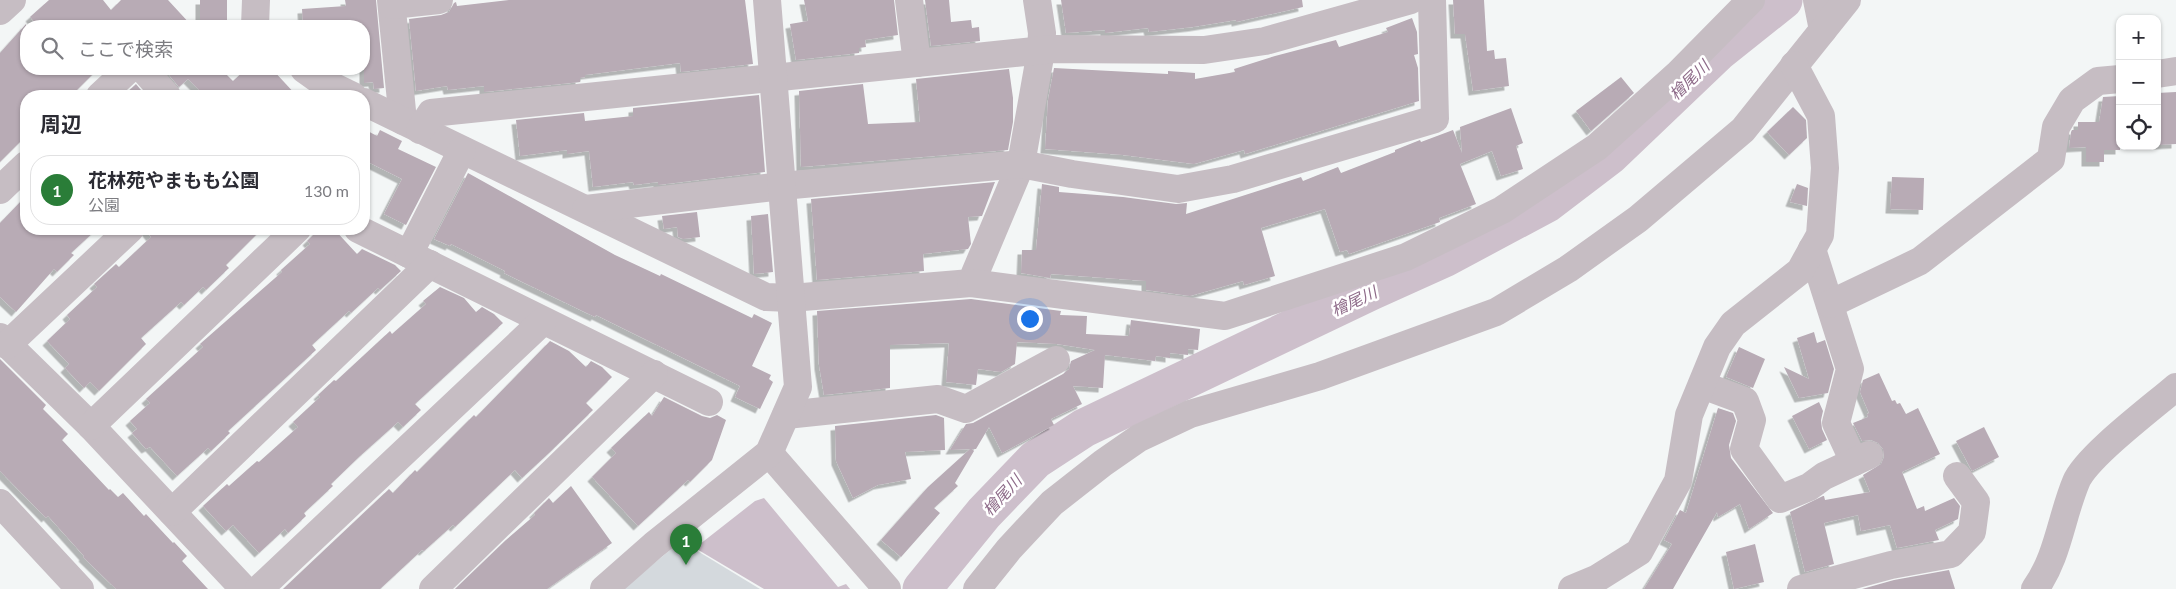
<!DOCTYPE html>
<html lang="ja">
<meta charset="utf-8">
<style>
:root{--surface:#fff;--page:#f7f7f7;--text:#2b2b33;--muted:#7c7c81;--line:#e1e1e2;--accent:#2a7d38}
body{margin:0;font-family:Lato,"Noto Sans JP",sans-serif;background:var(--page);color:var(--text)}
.controls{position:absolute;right:15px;top:15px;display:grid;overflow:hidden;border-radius:10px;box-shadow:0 1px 4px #0004}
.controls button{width:45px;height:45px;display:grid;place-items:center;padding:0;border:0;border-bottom:1px solid var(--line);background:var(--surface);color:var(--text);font:25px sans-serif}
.you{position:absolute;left:1029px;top:318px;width:18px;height:18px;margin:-12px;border:4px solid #fff;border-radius:50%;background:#1a73e8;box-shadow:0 0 0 8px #1a73e833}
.badge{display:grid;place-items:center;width:32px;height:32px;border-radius:50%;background:var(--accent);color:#fff;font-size:16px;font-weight:700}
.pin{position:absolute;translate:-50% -41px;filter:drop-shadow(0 1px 2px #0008)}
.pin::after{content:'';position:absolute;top:26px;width:18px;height:15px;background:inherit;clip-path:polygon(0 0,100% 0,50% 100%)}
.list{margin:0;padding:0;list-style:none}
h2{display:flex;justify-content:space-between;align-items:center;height:65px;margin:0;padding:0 20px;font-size:21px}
h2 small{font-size:16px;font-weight:400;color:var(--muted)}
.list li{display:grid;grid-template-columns:32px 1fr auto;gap:15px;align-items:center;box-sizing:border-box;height:70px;margin:0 10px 10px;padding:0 10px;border:1px solid var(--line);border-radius:20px}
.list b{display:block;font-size:19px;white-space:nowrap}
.list p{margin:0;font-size:16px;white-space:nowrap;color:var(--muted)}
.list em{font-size:16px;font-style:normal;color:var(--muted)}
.icon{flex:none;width:28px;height:28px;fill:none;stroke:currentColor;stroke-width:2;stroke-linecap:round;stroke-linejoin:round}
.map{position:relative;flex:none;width:2176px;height:589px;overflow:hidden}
.search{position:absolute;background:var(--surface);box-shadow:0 1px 4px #0004;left:20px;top:20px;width:350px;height:55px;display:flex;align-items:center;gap:12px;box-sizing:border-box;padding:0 18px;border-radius:20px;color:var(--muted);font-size:19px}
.panel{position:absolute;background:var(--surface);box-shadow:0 1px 4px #0004;left:20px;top:90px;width:350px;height:145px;border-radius:20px}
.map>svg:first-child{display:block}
</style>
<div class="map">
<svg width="2176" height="589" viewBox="0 0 2176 589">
<defs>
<filter id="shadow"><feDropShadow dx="-4.5" dy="4.5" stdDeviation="0" flood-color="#0004"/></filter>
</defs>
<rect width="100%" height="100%" fill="#f3f6f6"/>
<polygon fill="#d4d9dd" points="681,541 760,589 623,589"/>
<polygon fill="#cdbfcb" points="764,498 838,587 846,584 850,589 764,589 695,548 755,501"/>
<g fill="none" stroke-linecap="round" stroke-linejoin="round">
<polyline stroke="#cdbfcb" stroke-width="39" points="922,589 984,513 1035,460 1084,428 1371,291 1444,258 1547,203 1610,155 1719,51 1783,0"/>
</g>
<g fill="#b8abb5" filter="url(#shadow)">
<polygon points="49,0 103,0 111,10 121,0 168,0 192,26 38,26 30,17"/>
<rect x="200" y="0" width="27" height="26"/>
<polygon points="345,0 376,0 384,88 374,89 373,82 364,83 364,26 303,26 302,9 346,6"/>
<polygon points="509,0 745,0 753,64 681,72 680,63 585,75 585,77 580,78 580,82 484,92 484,86 448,90 447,86 416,91 409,19 441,15 449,12 454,3 456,2 457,6"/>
<polygon points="804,0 894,0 898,35 865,40 866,47 859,48 859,53 796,60 790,24 808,21"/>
<polygon points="925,0 949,0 951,22 971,20 972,28 979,27 980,41 931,46"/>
<polygon points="1061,0 1302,0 1303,7 1236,22 1236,20 1193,27 1149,32 1148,28 1105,33 1105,30 1066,33"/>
<polygon points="1453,0 1484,0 1487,51 1494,50 1495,59 1506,58 1509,86 1473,91 1465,34 1455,34"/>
<polygon points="1412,18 1417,32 1418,54 1414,55 1418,68 1419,101 1245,154 1244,150 1194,164 1123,155 1045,149 1048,100 1054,68 1168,74 1168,71 1195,73 1195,79 1235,72 1234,69 1275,56 1336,40 1339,47 1388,32 1386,28"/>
<polygon points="26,24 26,69 98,69 71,96 26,96 26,136 0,162 0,53"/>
<polygon points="164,69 221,69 233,81 246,69 272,69 297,96 205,96 188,79 179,87"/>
<polygon points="1009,69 1013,98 1013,122 1008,150 801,167 799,91 863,84 868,124 920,122 916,79"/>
<polygon points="1621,77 1634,93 1591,131 1576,111"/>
<polygon points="136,84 146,96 123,96"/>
<polygon points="2176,92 2176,144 2157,145 2157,93"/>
<polygon points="759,95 765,172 658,185 658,182 634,185 633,182 593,187 589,151 567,154 567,150 520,156 516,120 584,113 585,121 633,116 633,108"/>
<polygon points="2120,96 2120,150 2104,150 2104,162 2086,162 2086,147 2069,148 2071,132 2072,130 2078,130 2078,122 2099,122 2103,97"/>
<polygon points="1793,107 1806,120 1807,138 1789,155 1767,132"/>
<polygon points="1511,108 1523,143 1516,146 1523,169 1501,176 1492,151 1460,164 1476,204 1439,218 1440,222 1349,254 1347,250 1340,252 1325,209 1261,228 1275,276 1244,285 1243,281 1190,296 1146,290 1146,281 1051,274 1050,278 1021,273 1022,250 1036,250 1042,184 1059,187 1059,192 1123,197 1176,204 1187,203 1186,214 1301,177 1303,181 1338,167 1341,173 1395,152 1395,150 1420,140 1421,142 1453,130 1462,153 1460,127"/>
<polygon points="364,129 377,136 380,130 402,141 398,149 436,167 406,225 384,214 402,179 364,160"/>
<polygon points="468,173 615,255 660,276 661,274 752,318 754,314 772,323 752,366 771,375 769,379 773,382 760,409 735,397 740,386 596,315 595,317 570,305 504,273 505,271 451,244 450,246 434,239"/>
<polygon points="1892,177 1924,178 1923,210 1890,209"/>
<polygon points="995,182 982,216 968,217 971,244 968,249 923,254 924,271 817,280 811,199"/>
<polygon points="1797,184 1808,188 1807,206 1790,202"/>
<polygon points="26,196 26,229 97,229 71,253 74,255 57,272 54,269 16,312 0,297 0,223"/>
<polygon points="697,212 700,237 683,239 678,237 677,227 664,229 662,216"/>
<polygon points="768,214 773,272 754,274 751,216"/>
<polygon points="145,229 262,229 226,265 229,268 206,290 203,287 184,305 181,302 141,338 146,344 99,391 90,382 84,388 65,368 69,364 47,341 70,319 67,315 97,287 94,284 116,264 119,267 151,237"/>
<polygon points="319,229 334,229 357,254 362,249 395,265 401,271 380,290 378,288 351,313 349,311 312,345 316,350 228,431 230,433 211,451 208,448 177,476 150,447 146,449 132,433 137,429 130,421 150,403 146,399 203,347 200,344 282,272 281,270 310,244 307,241"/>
<polygon points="440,287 464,298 476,312 482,307 494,314 503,323 415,404 421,410 403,427 398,422 360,456 331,484 333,486 304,513 306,516 288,533 285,529 259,553 233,525 226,531 203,506 227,484 229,486 257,461 259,462 298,427 293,422 320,397 318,395 334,380 336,381 390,331 392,334 426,304 423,301"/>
<polygon points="971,299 1061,311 1060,315 1087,316 1086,334 1129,336 1131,320 1200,329 1198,350 1188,349 1188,355 1170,353 1170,358 1156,356 1155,361 1105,355 1103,388 1073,386 1082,404 1051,419 1054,425 1002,453 989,427 976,449 972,449 974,451 955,483 958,486 934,508 940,513 901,557 881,540 928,487 970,449 950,450 966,424 973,423 1063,374 1069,369 1071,361 1095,350 1057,344 1017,342 1015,364 1001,372 978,369 976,385 946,382 949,343 890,345 890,388 824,395 819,365 817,311"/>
<polygon points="1814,332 1817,343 1825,340 1834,369 1828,393 1799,398 1784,367 1809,379 1797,338"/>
<polygon points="550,341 569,351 586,367 591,361 602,367 612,377 586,403 593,410 549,453 522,478 515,470 455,527 453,525 424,551 422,550 380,589 283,589 389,489 393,493 415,470 417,472 474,415 476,417"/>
<polygon points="1739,347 1765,359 1753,388 1726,377"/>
<polygon points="0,359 46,405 43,409 68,434 62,440 109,490 110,489 118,497 123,493 144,516 146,514 173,543 174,542 187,556 182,561 208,589 116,589 83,557 84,556 48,516 46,518 0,471"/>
<polygon points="1879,373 1892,401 1895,400 1897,404 1900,403 1906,414 1918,408 1940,454 1902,472 1917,509 1924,506 1925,511 1954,498 1960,506 1958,519 1935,530 1939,540 1897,548 1890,525 1861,531 1858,515 1824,523 1834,564 1805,572 1790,512 1823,496 1824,496 1825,500 1870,492 1863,475 1881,464 1884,457 1883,449 1878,443 1871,440 1862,441 1853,423 1868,417 1867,414 1869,413 1860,392 1863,380"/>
<polygon points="664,397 702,416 710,418 717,415 726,420 712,460 690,482 688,480 638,526 592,477 616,453 611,448 649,412 652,416"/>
<polygon points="1819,402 1823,411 1821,420 1822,429 1827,440 1809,449 1792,416"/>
<polygon points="1718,408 1733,413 1736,421 1729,445 1731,458 1773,513 1749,529 1740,504 1718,517 1717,512 1673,589 1644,589 1672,544 1664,540 1680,510 1686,513"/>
<polygon points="936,415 944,418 945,450 905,452 911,479 878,485 853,498 836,461 835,426"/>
<polygon points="1984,427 1999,457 1972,471 1956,441"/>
<polygon points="571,486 612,543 547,589 455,589 506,540 535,515 534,513 549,498 553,503"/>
<polygon points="1755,544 1764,582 1734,589 1726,552"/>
<polygon points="1949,570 1955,589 1862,589 1894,580"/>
</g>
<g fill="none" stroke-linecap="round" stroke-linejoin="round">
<g stroke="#c6bdc3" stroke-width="28">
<polyline points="391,0 403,121"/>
<polyline points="909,0 917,63"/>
<polyline points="1817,0 1823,30"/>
<polyline points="392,5 439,0"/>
<polyline points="0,11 12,0"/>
<polyline points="255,26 256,0"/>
<polyline points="143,69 167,96"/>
<polyline points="304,69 318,79 353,96"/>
<polyline points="2157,74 2176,71"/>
<polyline points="100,96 129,69"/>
<polyline points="364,102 766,297 791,298 971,283 1021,164 1041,51 1042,33 1037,0"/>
<polyline points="420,130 431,113 1054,49 1204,50 1265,41 1411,0"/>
<polyline points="0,190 26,165"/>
<polyline points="586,209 782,186 1021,164 1072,174 1178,189 1233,179 1435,119 1432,0"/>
<polyline points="358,229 709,402"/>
<polyline points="1812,249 1850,369 1836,423 1854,462"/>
<polyline points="409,254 462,150"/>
<polyline points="971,283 1225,316 1406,257 1502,210 1597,147 1677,75 1751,0"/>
<polyline points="1830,304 1920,261 2051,159 2056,127 2072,100 2098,81 2120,79"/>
<polyline points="0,337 91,426 244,589"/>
<polyline points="7,345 130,229"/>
<polyline points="1702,385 1745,401 1752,420 1744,449 1780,499 1809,487 1824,476 1869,455"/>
<polyline points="786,415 938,399 966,409 1056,360"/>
<polyline points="91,426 297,229"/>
<polyline points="769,453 887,589"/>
<polyline points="0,503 80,589"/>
<polyline points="172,512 430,264"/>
<polyline points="259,589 543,321"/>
<polyline points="433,589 654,374"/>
<polyline points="604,589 654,545 769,453 798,387 767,0"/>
<polyline points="977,589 1009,549 1052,503 1103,463 1139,438 1190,414 1320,376 1496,312 1568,269 1638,219 1743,130 1847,0"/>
<polyline points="1572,589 1596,579 1639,552 1678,481 1689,415 1717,347 1733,324 1800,271 1820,235 1825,168 1821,116 1794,65"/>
<polyline points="1801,589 1891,565 1951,554 1972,532 1976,502 1957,476"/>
<path d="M2035,589C2058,557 2061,518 2076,482C2086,457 2153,407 2176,387"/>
</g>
</g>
<g text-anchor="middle" stroke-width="5" stroke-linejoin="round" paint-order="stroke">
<g font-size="16" font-style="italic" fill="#8e6b89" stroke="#fff">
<text transform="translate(1689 80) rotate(-44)" y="6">檜尾川</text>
<text transform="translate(1354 301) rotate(-25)" y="6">檜尾川</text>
<text transform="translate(1002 495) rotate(-47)" y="6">檜尾川</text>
</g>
</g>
</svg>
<div class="controls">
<button>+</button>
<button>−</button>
<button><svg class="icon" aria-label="locate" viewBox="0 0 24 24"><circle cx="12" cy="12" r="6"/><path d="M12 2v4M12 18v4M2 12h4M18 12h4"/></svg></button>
</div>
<div class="you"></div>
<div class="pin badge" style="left:686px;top:565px">1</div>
<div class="search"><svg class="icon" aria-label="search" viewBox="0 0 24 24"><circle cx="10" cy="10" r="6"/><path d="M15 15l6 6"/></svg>ここで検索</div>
<section class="panel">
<h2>周辺<small></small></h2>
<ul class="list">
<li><span class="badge">1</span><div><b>花林苑やまもも公園</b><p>公園</p></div><em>130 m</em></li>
</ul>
</section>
</div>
